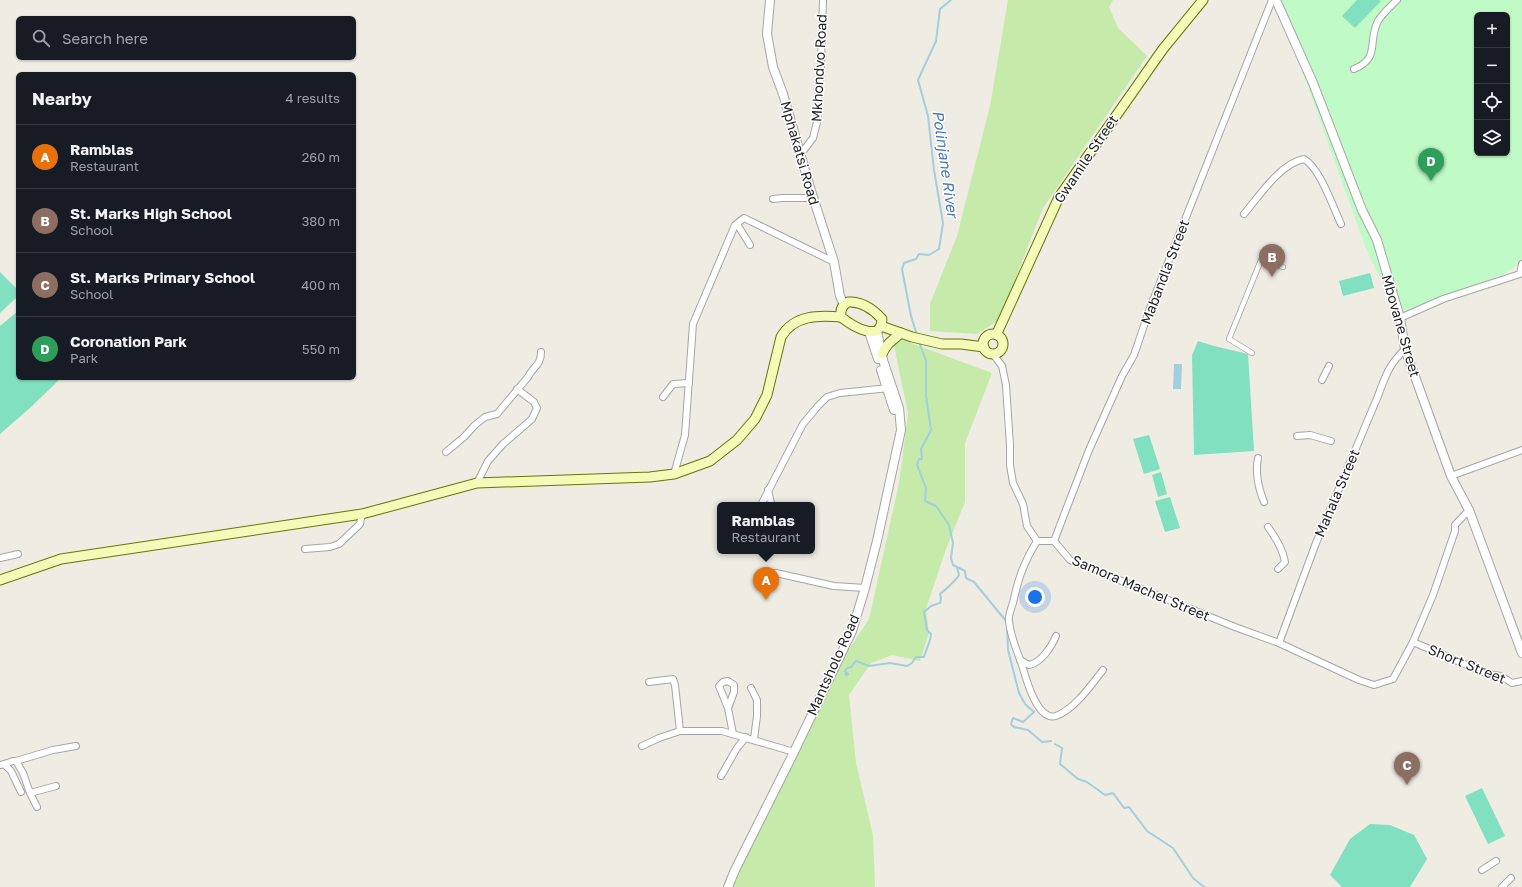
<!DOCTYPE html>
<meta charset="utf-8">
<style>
:root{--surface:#171b24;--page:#242831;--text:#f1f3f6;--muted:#9ea1a6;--line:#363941;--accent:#2563eb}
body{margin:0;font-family:"Golos Text",sans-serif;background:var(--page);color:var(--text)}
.controls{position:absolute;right:12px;top:12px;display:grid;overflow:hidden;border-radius:6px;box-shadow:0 1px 3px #0004}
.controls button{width:36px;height:36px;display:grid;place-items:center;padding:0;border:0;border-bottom:1px solid var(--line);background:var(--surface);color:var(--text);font:20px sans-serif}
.you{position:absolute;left:1035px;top:597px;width:14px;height:14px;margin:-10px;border:3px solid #fff;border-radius:50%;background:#1a73e8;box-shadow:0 0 0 6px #1a73e833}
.badge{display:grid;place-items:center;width:26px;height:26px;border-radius:50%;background:var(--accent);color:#fff;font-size:13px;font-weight:700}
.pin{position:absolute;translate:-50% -33px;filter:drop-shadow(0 1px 2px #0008)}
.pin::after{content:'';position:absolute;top:21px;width:14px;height:12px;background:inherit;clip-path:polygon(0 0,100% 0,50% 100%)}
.popup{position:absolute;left:717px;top:502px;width:98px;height:52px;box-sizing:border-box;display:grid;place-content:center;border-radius:6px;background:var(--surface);filter:drop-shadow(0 1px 3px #0005);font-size:13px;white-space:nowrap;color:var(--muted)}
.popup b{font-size:15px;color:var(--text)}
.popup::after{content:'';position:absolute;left:50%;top:100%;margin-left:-8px;border:8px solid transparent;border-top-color:var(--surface)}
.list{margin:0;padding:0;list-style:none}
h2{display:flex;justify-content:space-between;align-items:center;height:52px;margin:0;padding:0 16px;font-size:17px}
h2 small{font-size:13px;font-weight:400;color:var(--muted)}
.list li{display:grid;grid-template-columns:26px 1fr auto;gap:12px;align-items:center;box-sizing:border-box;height:64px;padding:0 16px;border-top:1px solid var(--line)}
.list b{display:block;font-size:15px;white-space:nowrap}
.list p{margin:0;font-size:13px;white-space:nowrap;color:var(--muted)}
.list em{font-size:13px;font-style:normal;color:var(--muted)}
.icon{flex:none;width:22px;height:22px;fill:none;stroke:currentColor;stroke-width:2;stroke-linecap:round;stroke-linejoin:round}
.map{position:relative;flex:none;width:1522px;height:887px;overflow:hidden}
.search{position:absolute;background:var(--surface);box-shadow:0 1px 3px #0004;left:16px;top:16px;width:340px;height:44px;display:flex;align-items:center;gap:10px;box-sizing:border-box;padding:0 14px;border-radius:6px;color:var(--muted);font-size:15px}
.panel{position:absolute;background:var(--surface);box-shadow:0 1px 3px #0004;left:16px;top:72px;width:340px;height:308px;border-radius:6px}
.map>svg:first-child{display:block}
</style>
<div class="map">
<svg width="1522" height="887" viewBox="0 0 1522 887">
<rect width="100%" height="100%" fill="#efece4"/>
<g fill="#c6eaa9">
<polygon points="1008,0 1113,0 1109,7 1118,28 1147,56 1043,208 999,320 977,334 930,331 930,304 957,236 990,106"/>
<polygon points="892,336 992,373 965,443 965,502 946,549 926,609 929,633 920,661 892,655 871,663 849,695 856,763 873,835 875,887 728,887 824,687 869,619 899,483 908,413"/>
</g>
<path fill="#c0fac7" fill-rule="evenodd" d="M1277,0H1522V261L1518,265L1502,275L1414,307L1400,318L1366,249ZM1477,15H1507V153H1477Z"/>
<g fill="#81e0bf">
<polygon points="1357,0 1379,0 1381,1 1355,28 1342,16"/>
<polygon points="0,272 18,290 18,296 0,313"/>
<polygon points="1370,273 1374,288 1343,296 1339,281"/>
<polygon points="18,311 18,378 61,378 31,407 0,434 0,326"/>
<polygon points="1198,341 1214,346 1248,354 1254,451 1194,455 1192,355"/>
<polygon points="1149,435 1160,469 1144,474 1133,439"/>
<polygon points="1161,472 1167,494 1158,497 1152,475"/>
<polygon points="1170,497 1180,528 1165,532 1155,501"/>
<polygon points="1482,788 1505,836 1488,844 1465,796"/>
<polygon points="1370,824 1390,825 1414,835 1427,859 1410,887 1342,887 1330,875 1350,839"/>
</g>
<polygon fill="#a4cede" points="1174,364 1182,364 1181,389 1173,389"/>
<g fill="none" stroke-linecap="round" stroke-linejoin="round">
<g stroke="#a4cede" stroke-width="2">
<polyline points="917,335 911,316 902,269 904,263 916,259 919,254 929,255 939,249 943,223 934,170 928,116 918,80 936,41 940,9 951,0"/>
<polyline points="919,342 926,361 926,396 931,430 921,449 922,459 919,459 917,465 926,488 925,501 936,506 949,525 953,543 951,558 953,565 965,571 966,578 974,582 1006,621"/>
<polyline points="1007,626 1008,650 1019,693 1025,704 1034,712 1023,722 1013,718 1011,724 1014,727 1028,730 1042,742 1051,741"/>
<path d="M845,674L847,675L848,674L845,671L847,668L851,667L856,661L869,666L890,663L907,666L912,663L916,657H924C926,650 931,640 931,634L927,630L924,612L931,606L940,603L941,598L940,594C947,588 954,583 959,575L957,567"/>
<polyline points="1055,744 1062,748 1060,764 1078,779 1087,782 1105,795 1113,793 1124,808 1129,807 1147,831 1173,848 1193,878 1204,887"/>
</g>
<defs>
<polyline id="pedestrian" points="1252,353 1229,339 1261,260 1283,267"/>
<g id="minor">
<path d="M1354,69C1381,58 1367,42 1378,21C1382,14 1391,6 1397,0"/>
<polyline points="800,155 813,138 817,122 821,63 823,0"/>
<polyline points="773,199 782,198 813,198"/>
<path d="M1244,214C1259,196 1281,163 1304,159C1320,168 1333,207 1341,224"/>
<polyline points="737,224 750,245"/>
<polyline points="1400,318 1443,299 1520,274 1522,264"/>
<polyline points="993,354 1002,366 1006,385 1010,446 1010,465 1013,483 1023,504 1027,526 1037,541 1054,541 1070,560 1235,627 1279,643 1359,680 1374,685 1393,679 1413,642 1433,595 1455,531 1455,525 1469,510"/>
<polyline points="1322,380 1329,366"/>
<polyline points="663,397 673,384 689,383"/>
<polyline points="1297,436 1310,435 1331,441"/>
<path d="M446,452L464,437L475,425L485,417L497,414L528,377C533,366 541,366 541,352"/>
<path d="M1258,458C1255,473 1258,487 1264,502"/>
<polyline points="674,474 685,435 693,324 735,225 744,218 834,262"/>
<polyline points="1451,476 1522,450"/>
<polyline points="477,483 488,461 503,444 532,419 537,408 534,402 517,389"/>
<polyline points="768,490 771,503"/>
<polyline points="761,505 803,424 818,406 827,397 840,393 889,388"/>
<path d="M1268,527C1276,538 1283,549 1285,562L1278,569"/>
<path d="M1037,541C1024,562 1018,579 1013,603C1011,609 1008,616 1009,621C1010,634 1016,649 1021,662C1025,674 1036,722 1056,716C1075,709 1091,685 1103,670"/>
<polyline points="1054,541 1089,450 1122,376 1134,355 1150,308 1272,0"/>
<polyline points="305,549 330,547 339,544 360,524 362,514"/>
<polyline points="0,558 18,554"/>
<polyline points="776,573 834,586 865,588"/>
<polyline points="1413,642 1488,674 1501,676 1512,683 1522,681"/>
<path d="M1279,643L1316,543L1378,396C1386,374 1389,365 1405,349"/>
<path d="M1020,660L1029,665C1041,663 1052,646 1056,636"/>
<polyline points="649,682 673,679 675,685 680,731 722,731 794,752"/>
<polyline points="751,688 757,700 757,716 754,739"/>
<polyline points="728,708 719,686 723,682 728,681 734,685 734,692 728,708 733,734"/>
<polyline points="642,746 659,738 680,731"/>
<polyline points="16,761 53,750 76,746"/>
<polyline points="4,764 13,761 16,761 23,773 30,793 56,786"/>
<polyline points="1,765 4,764 11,771 21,792"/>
<polyline points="721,776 737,748 746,737"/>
<polyline points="30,793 37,807"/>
<polyline points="1482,870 1496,861"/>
<polyline points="1502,887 1511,878"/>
</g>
<g id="tertiary">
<polyline points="770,0 767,34 773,67 783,94 811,191 834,262 840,296 844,305"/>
<polyline points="1276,0 1313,83 1362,210 1377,240 1400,318 1405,349 1451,476 1469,510 1522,653"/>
<polyline points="869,332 878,359"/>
<polyline points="881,370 894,410"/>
<polyline points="728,887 735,870 794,752 852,631 865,588 877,541 901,430 899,408 883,360 877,331"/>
</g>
<g id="secondary">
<path d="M848,302C862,301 873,309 882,319L881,326L877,331C865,334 850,324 841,317C840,310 842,305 848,302Z"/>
<polyline points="881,326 912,337 942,344 961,344 984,347"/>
<circle cx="993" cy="344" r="10"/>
<polyline points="997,335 998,331 1059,197 1163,49 1203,0"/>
<path d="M882,354C886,344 893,340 901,333"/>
<path d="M0,580L61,559L362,514L477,483L650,477L674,474L710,461L737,440L755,419L767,395L781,337C794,315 818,315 841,317"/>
</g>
</defs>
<use href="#pedestrian" stroke="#a5a5a5" stroke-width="6"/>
<use href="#minor" stroke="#a5a5a5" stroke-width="8"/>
<use href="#tertiary" stroke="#a5a5a5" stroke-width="10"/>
<use href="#secondary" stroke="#667703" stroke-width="11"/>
<use href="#pedestrian" stroke="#fff" stroke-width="4.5"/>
<use href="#minor" stroke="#fff" stroke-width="6"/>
<use href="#tertiary" stroke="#fff" stroke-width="8"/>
<use href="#secondary" stroke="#f4fab7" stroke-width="9"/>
</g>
<g text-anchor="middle" stroke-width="3" stroke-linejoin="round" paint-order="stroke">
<g font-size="14" fill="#1e1e1e" stroke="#fff">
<text transform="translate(819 68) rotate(-87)" y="5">Mkhondvo Road</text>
<text transform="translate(800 153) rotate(74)" y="5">Mphakatsi Road</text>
<text transform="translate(1086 159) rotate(-56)" y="5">Gwamile Street</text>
<text transform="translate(1165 272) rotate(-69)" y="5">Mabandla Street</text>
<text transform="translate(1401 326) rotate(74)" y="5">Mbovane Street</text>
<text transform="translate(1337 493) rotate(-67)" y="5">Mahala Street</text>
<text transform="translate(1141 588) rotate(23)" y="5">Samora Machel Street</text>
<text transform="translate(1467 664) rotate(22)" y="5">Short Street</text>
<text transform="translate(833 665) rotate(-66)" y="5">Mantsholo Road</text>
</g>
<g font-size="15" font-style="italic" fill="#4978af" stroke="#fff">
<text transform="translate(945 164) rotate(82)" y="5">Polinjane River</text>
</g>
</g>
</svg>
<div class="controls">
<button>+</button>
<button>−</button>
<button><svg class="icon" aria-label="locate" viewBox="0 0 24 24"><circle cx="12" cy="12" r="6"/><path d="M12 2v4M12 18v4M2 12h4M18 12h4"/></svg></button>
<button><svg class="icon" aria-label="layers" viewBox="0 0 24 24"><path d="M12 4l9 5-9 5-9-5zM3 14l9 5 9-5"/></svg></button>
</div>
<div class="you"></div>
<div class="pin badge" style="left:766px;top:600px;background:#e8710a">A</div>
<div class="popup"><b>Ramblas</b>Restaurant</div>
<div class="pin badge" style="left:1272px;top:277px;background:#8d6e63">B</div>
<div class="pin badge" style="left:1407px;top:785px;background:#8d6e63">C</div>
<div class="pin badge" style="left:1431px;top:181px;background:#2e9e5b">D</div>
<div class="search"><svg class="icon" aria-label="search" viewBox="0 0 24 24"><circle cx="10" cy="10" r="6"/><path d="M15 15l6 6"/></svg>Search here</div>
<section class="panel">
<h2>Nearby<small>4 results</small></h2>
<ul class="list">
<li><span class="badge" style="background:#e8710a">A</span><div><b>Ramblas</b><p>Restaurant</p></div><em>260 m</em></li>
<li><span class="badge" style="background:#8d6e63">B</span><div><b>St. Marks High School</b><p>School</p></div><em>380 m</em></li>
<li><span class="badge" style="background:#8d6e63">C</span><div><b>St. Marks Primary School</b><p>School</p></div><em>400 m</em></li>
<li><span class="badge" style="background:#2e9e5b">D</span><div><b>Coronation Park</b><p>Park</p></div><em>550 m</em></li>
</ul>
</section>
</div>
